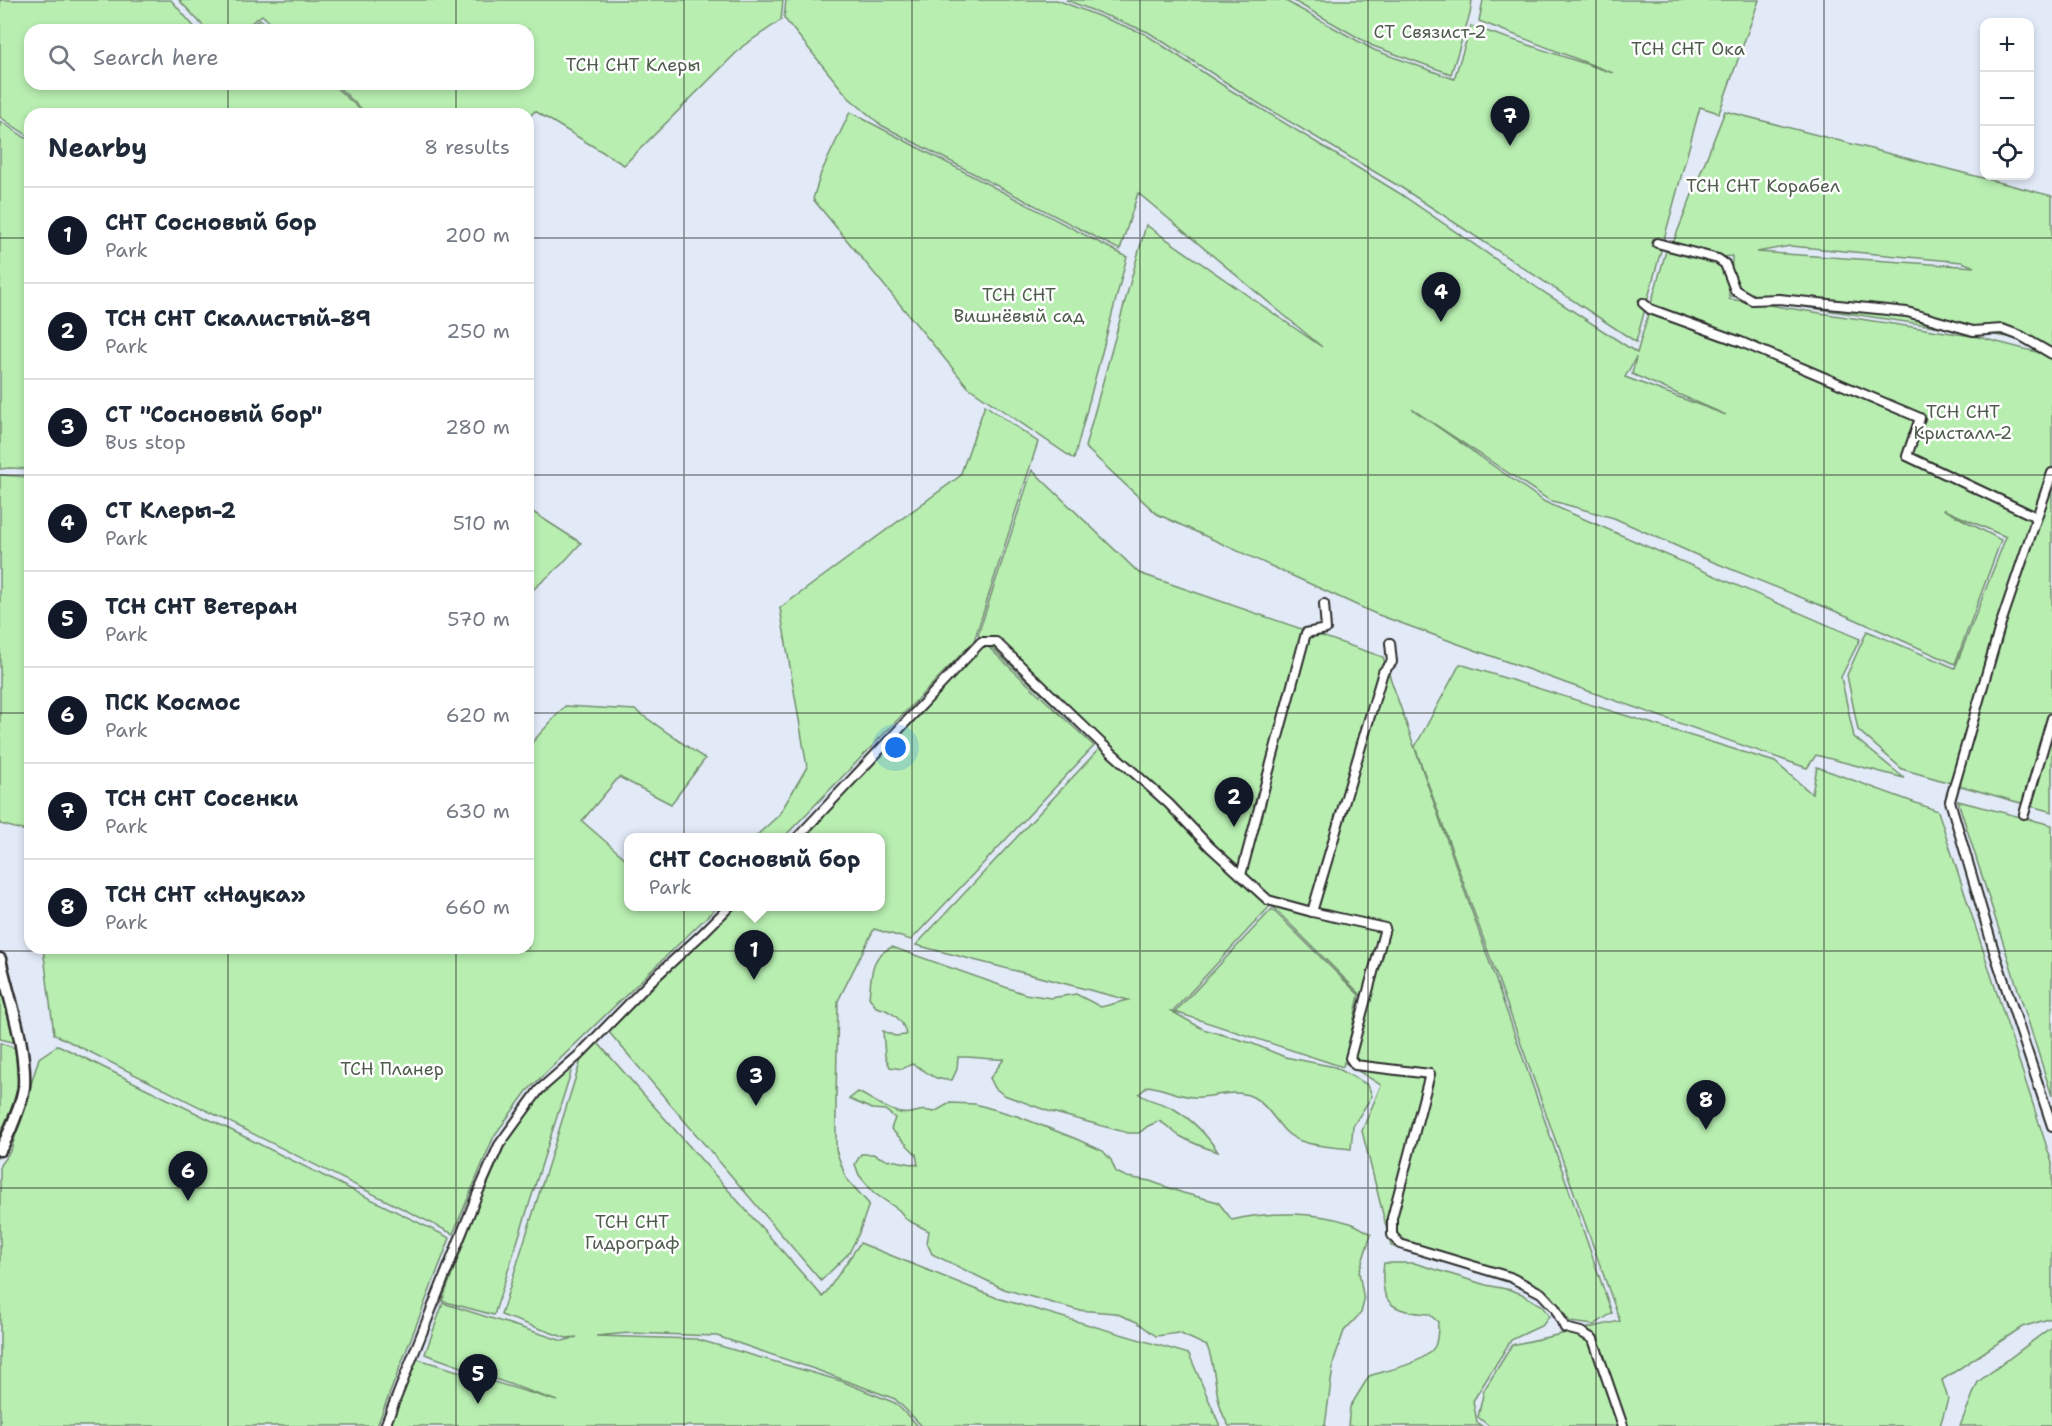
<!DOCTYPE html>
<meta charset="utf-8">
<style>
:root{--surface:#fff;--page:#f6f6f7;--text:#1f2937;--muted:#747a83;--line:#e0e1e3;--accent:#111827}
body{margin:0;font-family:"Shantell Sans",sans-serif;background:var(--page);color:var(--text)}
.controls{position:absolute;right:18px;top:18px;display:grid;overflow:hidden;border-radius:12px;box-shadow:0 3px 9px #0003}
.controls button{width:54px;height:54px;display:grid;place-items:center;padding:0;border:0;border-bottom:2px solid var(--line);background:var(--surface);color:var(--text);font:30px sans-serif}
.you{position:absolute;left:896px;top:748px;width:21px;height:21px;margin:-15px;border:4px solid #fff;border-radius:50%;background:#1a73e8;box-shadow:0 0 0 9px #1a73e833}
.badge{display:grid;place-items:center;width:39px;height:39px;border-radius:50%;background:var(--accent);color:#fff;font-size:20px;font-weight:700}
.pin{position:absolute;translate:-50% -50px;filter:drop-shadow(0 2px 3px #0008)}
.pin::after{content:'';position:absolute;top:32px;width:21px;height:18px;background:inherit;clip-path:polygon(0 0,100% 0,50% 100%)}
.popup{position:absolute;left:624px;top:833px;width:261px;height:78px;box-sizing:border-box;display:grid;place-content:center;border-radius:12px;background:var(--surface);filter:drop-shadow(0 2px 4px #0005);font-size:20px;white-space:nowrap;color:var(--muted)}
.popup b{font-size:22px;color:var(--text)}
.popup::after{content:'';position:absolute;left:50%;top:100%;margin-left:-12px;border:12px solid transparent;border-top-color:var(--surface)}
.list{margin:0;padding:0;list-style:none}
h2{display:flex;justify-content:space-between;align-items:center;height:78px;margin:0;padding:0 24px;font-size:26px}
h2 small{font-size:20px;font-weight:400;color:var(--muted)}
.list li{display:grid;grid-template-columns:39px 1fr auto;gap:18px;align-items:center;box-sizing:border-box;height:96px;padding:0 24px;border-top:2px solid var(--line)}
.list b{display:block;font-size:22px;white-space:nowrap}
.list p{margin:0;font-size:20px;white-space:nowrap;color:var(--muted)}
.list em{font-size:20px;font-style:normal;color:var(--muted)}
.icon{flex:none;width:33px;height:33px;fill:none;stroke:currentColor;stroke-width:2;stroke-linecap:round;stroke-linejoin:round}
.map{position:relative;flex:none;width:2052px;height:1426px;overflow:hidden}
.search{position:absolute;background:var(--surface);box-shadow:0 3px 9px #0003;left:24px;top:24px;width:510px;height:66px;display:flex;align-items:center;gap:15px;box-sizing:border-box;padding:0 21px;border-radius:18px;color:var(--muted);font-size:22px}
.panel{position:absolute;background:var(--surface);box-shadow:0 3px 9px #0003;left:24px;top:108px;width:510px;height:846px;border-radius:18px}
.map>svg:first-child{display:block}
</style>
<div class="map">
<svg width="2052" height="1426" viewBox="0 0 2052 1426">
<rect width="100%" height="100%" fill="#e2eaf8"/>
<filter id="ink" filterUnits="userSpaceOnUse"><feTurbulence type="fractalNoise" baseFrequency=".0167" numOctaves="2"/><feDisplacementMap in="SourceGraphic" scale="12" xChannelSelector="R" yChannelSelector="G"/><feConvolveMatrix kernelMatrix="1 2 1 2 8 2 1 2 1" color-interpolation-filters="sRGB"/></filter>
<g filter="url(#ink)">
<g fill="#b8efb1" stroke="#728d6e" stroke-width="1.5" fill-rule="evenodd">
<polygon points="0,0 171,0 197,30 30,30 30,84 332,84 365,114 30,114 30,137 0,117"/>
<polygon points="179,0 783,0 781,20 743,46 624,165 535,111 528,118 528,114 367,114 335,84 528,84 528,30 278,30 262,15 241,30 207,30"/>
<path d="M786,0H1057L1145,34L1227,88L1399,193L1542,291L1637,353L1666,251L1729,260V299L1978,337L2052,356V812L1902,769L1858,730L1847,675L1867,631L1955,668L2006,537L1943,509L2001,540L1955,664L1852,618L1701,557L1614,518L1549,500L1412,409L1545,502L1860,639L1841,677L1854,737L1904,778L1816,755L1807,768L1571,685L1376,614L1157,514L1085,447L1146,225L1322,347L1138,193L1120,250L881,125L848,97L784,18ZM1636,357L1632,374L1726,415L1625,377Z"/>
<polygon points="1066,0 1284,0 1374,50 1454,79 1471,26 1613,73 1479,21 1483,0 1759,0 1719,113 1700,107 1636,342 1402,188 1258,103 1148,32"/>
<polygon points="1292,0 1472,0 1470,14 1451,74 1373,46"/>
<polygon points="260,19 272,30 245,30"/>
<path d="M1725,111L2052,196V349L2008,337L1731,296L1732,256L1721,257L1673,243ZM1790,246L1962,262L1975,267L1757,252Z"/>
<polygon points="850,112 1127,257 1074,459 968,387 813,199 821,173"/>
<polygon points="0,121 30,141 30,469 10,468 0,469"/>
<polygon points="985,405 1038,442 974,641 784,837 755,837 779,815 807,767 780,608 960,476"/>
<path d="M1032,470L1139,573L1383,657L1612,1313L1594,1325L1570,1322L1551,1295L1391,1246L1362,1131L1381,1085L1344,1062L1343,1067L1175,1012L1272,909L1359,995L1346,1057L1361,995L1271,905L1173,1011H1171L1203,1029L1251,1043L1285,1057L1335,1067L1368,1085L1372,1096L1353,1126L1351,1149C1330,1146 1300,1147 1285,1131C1274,1119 1267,1105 1253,1097C1233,1087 1213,1099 1193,1097C1178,1096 1163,1088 1148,1086L1139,1094C1150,1102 1162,1102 1174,1109C1191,1119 1207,1135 1218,1152C1205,1148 1190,1142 1178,1135C1171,1130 1167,1125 1159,1121L1148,1126L1139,1133H1128L1048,1111L1004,1095L995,1088L990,1078L1004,1059C988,1060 973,1056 958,1057L957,1069L952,1080C931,1081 929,1071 912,1064L902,1069L890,1067L885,1056L883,1031L895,1036L906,1035C904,1020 891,1010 876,1007L869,997C872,975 869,957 892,947L1025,994L1051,998L1076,994L1101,1007L1128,1000L916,945L1100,748L978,635Z"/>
<polygon points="0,475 30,477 30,832 0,824"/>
<polygon points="528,509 581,543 562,564 528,594"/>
<polygon points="985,644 1094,746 911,940 874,929 838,1001 836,1098 836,1150 846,1178 869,1204 859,1233 849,1253 821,1281 608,1031 735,907 880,906 880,838 802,837 889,748"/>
<polygon points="1460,664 1775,762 1812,794 1817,767 1938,811 2052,1163 2052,1318 2022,1327 1942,1380 1948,1399 1940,1426 1489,1426 1478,1417 1484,1390 1512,1345 1620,1321 1415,747"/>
<polygon points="565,706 635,710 705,759 671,804 619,777 582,821 628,861 628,906 717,907 527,1091 494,1136 453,1234 54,1034 43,948 528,948 528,747"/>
<polygon points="1958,801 2052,825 2052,1096"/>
<polygon points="0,976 17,1043 0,1039"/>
<polygon points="0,1043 15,1048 19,1093 0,1133"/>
<polygon points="598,1043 823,1297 860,1243 997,1298 1189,1354 1220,1426 922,1426 895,1399 817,1370 717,1336 629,1333 596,1336 696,1339 841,1381 895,1403 918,1426 382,1426 408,1356 557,1401 425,1354 443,1303 563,1341 577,1337 566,1338 501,1315 582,1057"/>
<polygon points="58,1045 450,1238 377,1426 0,1426 0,1165 11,1150 39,1058"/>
<polygon points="569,1066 573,1066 494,1315 442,1301 478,1205 504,1147 531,1107"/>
<path d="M858,1092C870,1098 889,1111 901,1113C915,1116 917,1107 934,1112L950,1103L975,1104L1017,1116L1074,1138L1103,1151L1111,1160L1116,1172L1127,1177L1150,1181L1183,1193L1218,1202L1232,1220C1268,1212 1313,1211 1350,1223C1357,1225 1364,1230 1371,1234L1359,1272L1364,1301L1361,1313L1344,1331L1334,1360L1325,1426H1229C1213,1402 1218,1372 1207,1346L1179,1333L1156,1336L1137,1322L1115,1313L1077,1310L1004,1289L932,1254L927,1243L929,1231L907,1220L899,1210L874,1193L859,1175L855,1164L861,1154H873L884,1159L918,1165L916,1154L891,1129L895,1118L885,1110L872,1109L849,1099Z"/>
<path d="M1384,1263H1414L1486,1285L1511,1290L1522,1294L1542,1306L1549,1316L1543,1325L1511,1340L1473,1401L1477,1422L1482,1426H1348L1350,1407L1369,1376C1387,1370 1425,1364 1435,1346C1438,1339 1438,1330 1438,1322L1429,1314C1392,1311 1378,1305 1384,1263Z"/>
<polygon points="2050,1328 2052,1328 2052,1426 1960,1426 1978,1382"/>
</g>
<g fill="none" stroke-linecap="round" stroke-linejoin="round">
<defs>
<g id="minor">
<polyline points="1657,243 1718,259 1725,264 1735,290 1752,300 1779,299 1907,312 1973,331 2002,329 2021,336 2052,354"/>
<polyline points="1643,303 1650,309 1741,342 1920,418 1907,456 2036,517"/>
<polyline points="2052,473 2001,623 1950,801 1994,951 2052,1126"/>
<polyline points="2024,814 2052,718"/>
<polyline points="797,838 981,642 996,642 1101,743 1169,804 1210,847 1268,900 1312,912 1385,928 1350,1058 1355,1065 1430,1074 1392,1218 1392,1235 1400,1244 1510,1277 1541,1293 1555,1308 1565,1328 1581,1332 1593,1339 1623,1426"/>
<polyline points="1241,875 1306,633 1326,629 1324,604"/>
<polyline points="1312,912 1383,672 1392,662 1390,643"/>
<polyline points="385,1426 477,1195 499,1145 539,1090 579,1055 652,980 700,936 730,906"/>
</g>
<path id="secondary" d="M0,959C9,999 26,1044 24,1086C23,1100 8,1138 0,1150"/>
</defs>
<use href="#minor" stroke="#2b2b2b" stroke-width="12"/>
<use href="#secondary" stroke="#2b2b2b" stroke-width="15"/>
<use href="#minor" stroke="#fff" stroke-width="8"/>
<use href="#secondary" stroke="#fff" stroke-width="10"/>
</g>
</g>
<path fill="none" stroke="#2b2b2b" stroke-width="1.5" stroke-opacity="0.55" d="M228,0V30M456,0V30M684,0V1426M912,0V1426M1140,0V1426M1368,0V1426M1596,0V1426M1824,0V1426M228,84V114M456,84V114M0,238H30M528,238H2052M0,475H30M528,475H2052M0,713H30M528,713H2052M228,948V1426M456,948V1426M0,951H2052M0,1188H2052"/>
<g text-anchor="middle" stroke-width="5" stroke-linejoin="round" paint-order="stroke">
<g font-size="18" fill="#4e5c4c" stroke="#fff">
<text x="1430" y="38">СТ Связист-2</text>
<text x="1688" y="55">ТСН СНТ Ока</text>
<text x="633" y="71">ТСН СНТ Клеры</text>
<text x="1763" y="192">ТСН СНТ Корабел</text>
<text x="1019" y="301">ТСН СНТ<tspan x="1019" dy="21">Вишнёвый сад</tspan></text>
<text x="1963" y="418">ТСН СНТ<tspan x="1963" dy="21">Кристалл-2</tspan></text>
<text x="392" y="1075">ТСН Планер</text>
<text x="632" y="1228">ТСН СНТ<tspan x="632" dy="21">Гидрограф</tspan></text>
</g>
</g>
</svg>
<div class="controls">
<button>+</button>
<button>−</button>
<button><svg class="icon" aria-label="locate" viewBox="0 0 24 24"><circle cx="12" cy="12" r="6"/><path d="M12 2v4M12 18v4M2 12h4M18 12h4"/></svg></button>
</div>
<div class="you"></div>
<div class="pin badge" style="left:754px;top:980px">1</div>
<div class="popup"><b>СНТ Сосновый бор</b>Park</div>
<div class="pin badge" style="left:1234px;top:827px">2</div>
<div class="pin badge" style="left:756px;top:1106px">3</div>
<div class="pin badge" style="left:1441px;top:322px">4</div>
<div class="pin badge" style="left:478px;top:1404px">5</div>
<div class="pin badge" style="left:188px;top:1201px">6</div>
<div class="pin badge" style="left:1510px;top:146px">7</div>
<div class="pin badge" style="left:1706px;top:1130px">8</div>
<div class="search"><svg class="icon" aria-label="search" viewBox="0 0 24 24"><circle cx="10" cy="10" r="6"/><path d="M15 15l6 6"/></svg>Search here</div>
<section class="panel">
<h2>Nearby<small>8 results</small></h2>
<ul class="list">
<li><span class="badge">1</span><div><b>СНТ Сосновый бор</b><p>Park</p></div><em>200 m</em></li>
<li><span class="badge">2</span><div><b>ТСН СНТ Скалистый-89</b><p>Park</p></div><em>250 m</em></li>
<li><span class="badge">3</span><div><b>СТ &quot;Сосновый бор&quot;</b><p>Bus stop</p></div><em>280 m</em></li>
<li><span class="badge">4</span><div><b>СТ Клеры-2</b><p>Park</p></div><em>510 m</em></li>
<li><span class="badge">5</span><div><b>ТСН СНТ Ветеран</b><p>Park</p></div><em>570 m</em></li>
<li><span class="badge">6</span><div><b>ПСК Космос</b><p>Park</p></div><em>620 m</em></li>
<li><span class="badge">7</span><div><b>ТСН СНТ Сосенки</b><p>Park</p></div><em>630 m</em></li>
<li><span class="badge">8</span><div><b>ТСН СНТ «Наука»</b><p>Park</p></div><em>660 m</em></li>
</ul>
</section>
</div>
